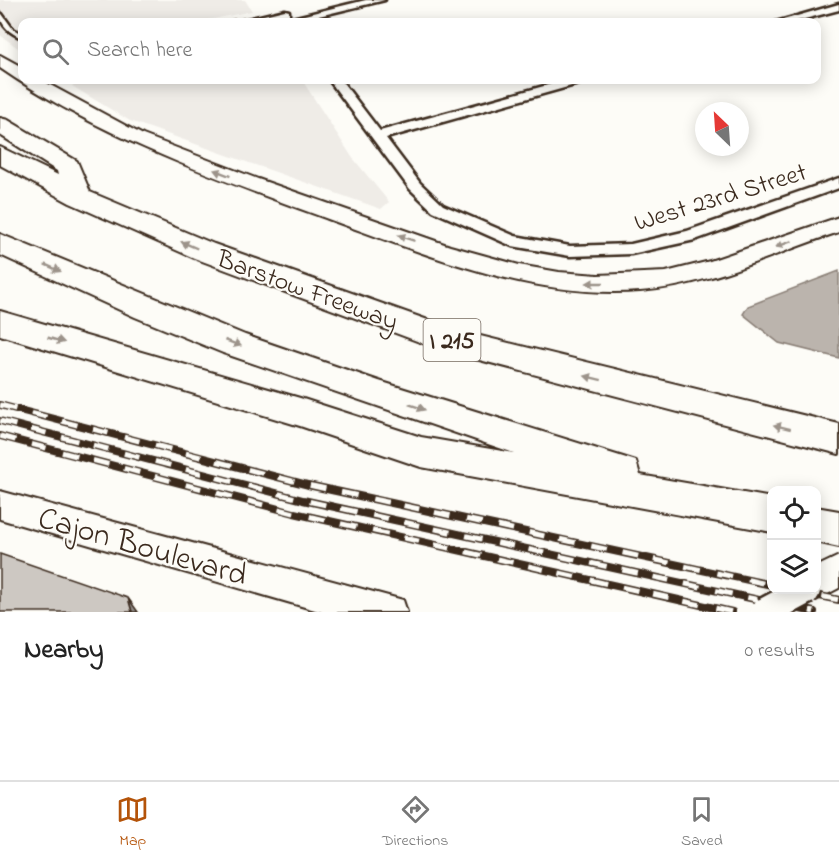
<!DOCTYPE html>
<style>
:root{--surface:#fff;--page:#f2f2f2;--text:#222;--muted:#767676;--line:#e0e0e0;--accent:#b45309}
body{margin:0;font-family:"Indie Flower",sans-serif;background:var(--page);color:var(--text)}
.controls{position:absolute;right:18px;bottom:18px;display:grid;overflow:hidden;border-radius:12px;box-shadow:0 3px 15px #0003}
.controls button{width:54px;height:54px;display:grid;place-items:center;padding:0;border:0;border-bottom:2px solid var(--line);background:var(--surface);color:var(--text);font:30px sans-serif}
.compass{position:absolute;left:695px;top:102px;width:54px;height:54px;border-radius:50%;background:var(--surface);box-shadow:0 3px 15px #0003;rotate:335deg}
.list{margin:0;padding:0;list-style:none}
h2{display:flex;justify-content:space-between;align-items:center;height:78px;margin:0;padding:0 24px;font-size:26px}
h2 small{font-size:20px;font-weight:400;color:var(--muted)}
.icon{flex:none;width:33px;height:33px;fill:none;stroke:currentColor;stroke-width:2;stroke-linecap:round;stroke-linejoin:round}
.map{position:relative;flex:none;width:839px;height:612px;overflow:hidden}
.search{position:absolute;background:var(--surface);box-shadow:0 3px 15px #0003;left:18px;right:18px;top:18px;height:66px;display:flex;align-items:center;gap:15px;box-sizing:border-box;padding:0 21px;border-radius:12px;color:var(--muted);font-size:22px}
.sheet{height:168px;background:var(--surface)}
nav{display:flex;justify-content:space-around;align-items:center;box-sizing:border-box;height:84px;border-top:2px solid var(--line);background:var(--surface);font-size:16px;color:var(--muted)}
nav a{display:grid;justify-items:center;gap:3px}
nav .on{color:var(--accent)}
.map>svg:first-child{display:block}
</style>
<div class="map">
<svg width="839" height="612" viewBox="0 0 839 612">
<rect width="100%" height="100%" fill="#fdfcf7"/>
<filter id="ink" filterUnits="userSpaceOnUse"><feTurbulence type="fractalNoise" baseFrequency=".0167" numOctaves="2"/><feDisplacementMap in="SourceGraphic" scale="12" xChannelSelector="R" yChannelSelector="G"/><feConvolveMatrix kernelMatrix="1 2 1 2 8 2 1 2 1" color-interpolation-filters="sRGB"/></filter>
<g filter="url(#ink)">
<g fill="#efece7">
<polygon points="0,0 245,0 252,11 199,22 22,22 22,51 0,35"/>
<polygon points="83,80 302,80 352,157 389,202 381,209 130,121 72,86"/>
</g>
<polygon fill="#bbb4ad" stroke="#887d74" stroke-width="1.5" points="839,271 839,358 779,343 743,314 748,306"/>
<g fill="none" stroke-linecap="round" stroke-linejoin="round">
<defs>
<path id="service" d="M0,13L2,14L13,29L22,34V38C12,34 0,26 0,13Z"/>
<g id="minor">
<polygon points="366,0 385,0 294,22 284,20"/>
<polygon points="839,4 839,10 793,22 776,22"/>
<polygon points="285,10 289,11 289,15 255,22 235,22"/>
<polygon points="329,80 341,80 380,131 566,80 584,80 582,83 386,138 420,183 443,205 515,236 570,246 631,244 687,231 839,178 839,188 695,240 631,254 570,256 512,246 433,211 410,189"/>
</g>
<g id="secondary">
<path d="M0,55L22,67V80H41L143,135L258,179L450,246L519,265L559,272L598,275L666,272L710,261L839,217V232C773,253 710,286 640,291C531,299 428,255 328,219C213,177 100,137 0,68Z"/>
<polygon points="0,491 403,600 407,612 322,612 0,519"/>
<polygon points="839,556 839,588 816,600 805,595 802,590 816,590 816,567"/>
</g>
<g id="motorway">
<polygon points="0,118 8,120 77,161 90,192 214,244 456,330 839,424 839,454 441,350 194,258 70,203 0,165 0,147 58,175 57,171 0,135"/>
<polygon points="0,234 245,335 379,381 636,461 640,475 772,498 772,532 421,467 300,426 0,335 0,311 300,398 421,437 514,453 223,353 135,317 0,255"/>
<polygon points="816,507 839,511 839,547 816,542"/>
</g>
</defs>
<use href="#service" stroke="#3b2a1e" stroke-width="5"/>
<use href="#minor" stroke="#3b2a1e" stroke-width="5"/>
<use href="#secondary" stroke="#3b2a1e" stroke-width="4"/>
<use href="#motorway" stroke="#3b2a1e" stroke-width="4"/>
<use href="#service" fill="#fdfcf7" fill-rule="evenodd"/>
<use href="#minor" fill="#fdfcf7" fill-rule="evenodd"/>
<use href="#secondary" fill="#fdfcf7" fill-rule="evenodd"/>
<use href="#motorway" fill="#fdfcf7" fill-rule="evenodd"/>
<defs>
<g id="rail">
<polyline points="0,405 308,485 772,585"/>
<polyline points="0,421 303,500 814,612"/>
<polyline points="0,436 294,513 732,612"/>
<polyline points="791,590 839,600"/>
</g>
</defs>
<use href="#rail" stroke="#3b2a1e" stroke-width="8"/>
<use href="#rail" stroke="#fdfcf7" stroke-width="5" stroke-dasharray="16" stroke-linecap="butt"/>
<defs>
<polyline id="secondary-bridge" points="765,612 806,590"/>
</defs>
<use href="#secondary-bridge" stroke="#3b2a1e" stroke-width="33" stroke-linecap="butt"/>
<use href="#secondary-bridge" stroke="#fdfcf7" stroke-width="28"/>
</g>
<polygon fill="#908c88" stroke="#3b2a1e" stroke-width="1.5" points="128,598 138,612 132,612"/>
<g fill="#cdc8c2" stroke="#3b2a1e" stroke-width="1.5">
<polygon points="235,19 237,22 218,22"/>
<polygon points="0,554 128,598 132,612 0,612"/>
</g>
<defs><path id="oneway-solid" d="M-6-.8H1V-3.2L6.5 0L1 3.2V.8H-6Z" transform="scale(1.5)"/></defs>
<g fill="#9c938a">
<use href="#oneway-solid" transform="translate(222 173) rotate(-159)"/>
<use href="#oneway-solid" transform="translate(406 238) rotate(-161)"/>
<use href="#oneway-solid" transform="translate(784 244) rotate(159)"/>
<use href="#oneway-solid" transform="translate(189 245) rotate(-157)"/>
<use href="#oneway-solid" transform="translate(53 268) rotate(24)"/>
<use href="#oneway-solid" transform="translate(595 283) rotate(-180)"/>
<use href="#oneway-solid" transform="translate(56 340) rotate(16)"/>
<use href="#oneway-solid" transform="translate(233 343) rotate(20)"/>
<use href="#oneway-solid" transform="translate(593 378) rotate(-166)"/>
<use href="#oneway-solid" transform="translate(417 407) rotate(19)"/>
<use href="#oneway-solid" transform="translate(782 427) rotate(-166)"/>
</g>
</g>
<g text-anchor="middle" stroke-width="4.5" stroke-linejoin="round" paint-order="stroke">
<rect fill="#fdfcf7" stroke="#75695f" stroke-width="1.5" x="423.5" y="319" width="57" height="42" rx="4.5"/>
<g font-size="24" font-weight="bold" fill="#3b2a1e">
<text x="452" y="348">I 215</text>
</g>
<g font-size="26" fill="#3b2a1e" stroke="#fdfcf7">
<text transform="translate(720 196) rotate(-17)" y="9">West 23rd Street</text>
<text transform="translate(308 289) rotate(20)" y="9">Barstow Freeway</text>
</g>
<g font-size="32" fill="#3b2a1e" stroke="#fdfcf7">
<text transform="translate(143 545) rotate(16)" y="11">Cajon Boulevard</text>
</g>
</g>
</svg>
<div class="controls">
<button><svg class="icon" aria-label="locate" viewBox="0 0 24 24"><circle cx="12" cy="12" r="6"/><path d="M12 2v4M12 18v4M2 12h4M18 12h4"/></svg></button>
<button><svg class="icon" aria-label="layers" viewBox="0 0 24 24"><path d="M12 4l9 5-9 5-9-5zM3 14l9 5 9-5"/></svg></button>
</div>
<svg class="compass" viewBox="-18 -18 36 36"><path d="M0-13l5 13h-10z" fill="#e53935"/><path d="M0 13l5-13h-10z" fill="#767676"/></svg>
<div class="search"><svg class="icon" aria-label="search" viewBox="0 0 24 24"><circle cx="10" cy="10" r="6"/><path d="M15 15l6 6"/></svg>Search here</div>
</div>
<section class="sheet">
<h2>Nearby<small>0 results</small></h2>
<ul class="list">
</ul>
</section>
<nav>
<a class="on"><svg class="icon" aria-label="map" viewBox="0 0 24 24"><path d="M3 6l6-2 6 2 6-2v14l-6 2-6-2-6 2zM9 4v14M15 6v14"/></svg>Map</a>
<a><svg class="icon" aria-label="directions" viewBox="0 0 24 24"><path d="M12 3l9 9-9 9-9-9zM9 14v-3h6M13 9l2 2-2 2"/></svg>Directions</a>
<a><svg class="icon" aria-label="saved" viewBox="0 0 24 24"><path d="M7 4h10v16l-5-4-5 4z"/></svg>Saved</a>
</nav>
